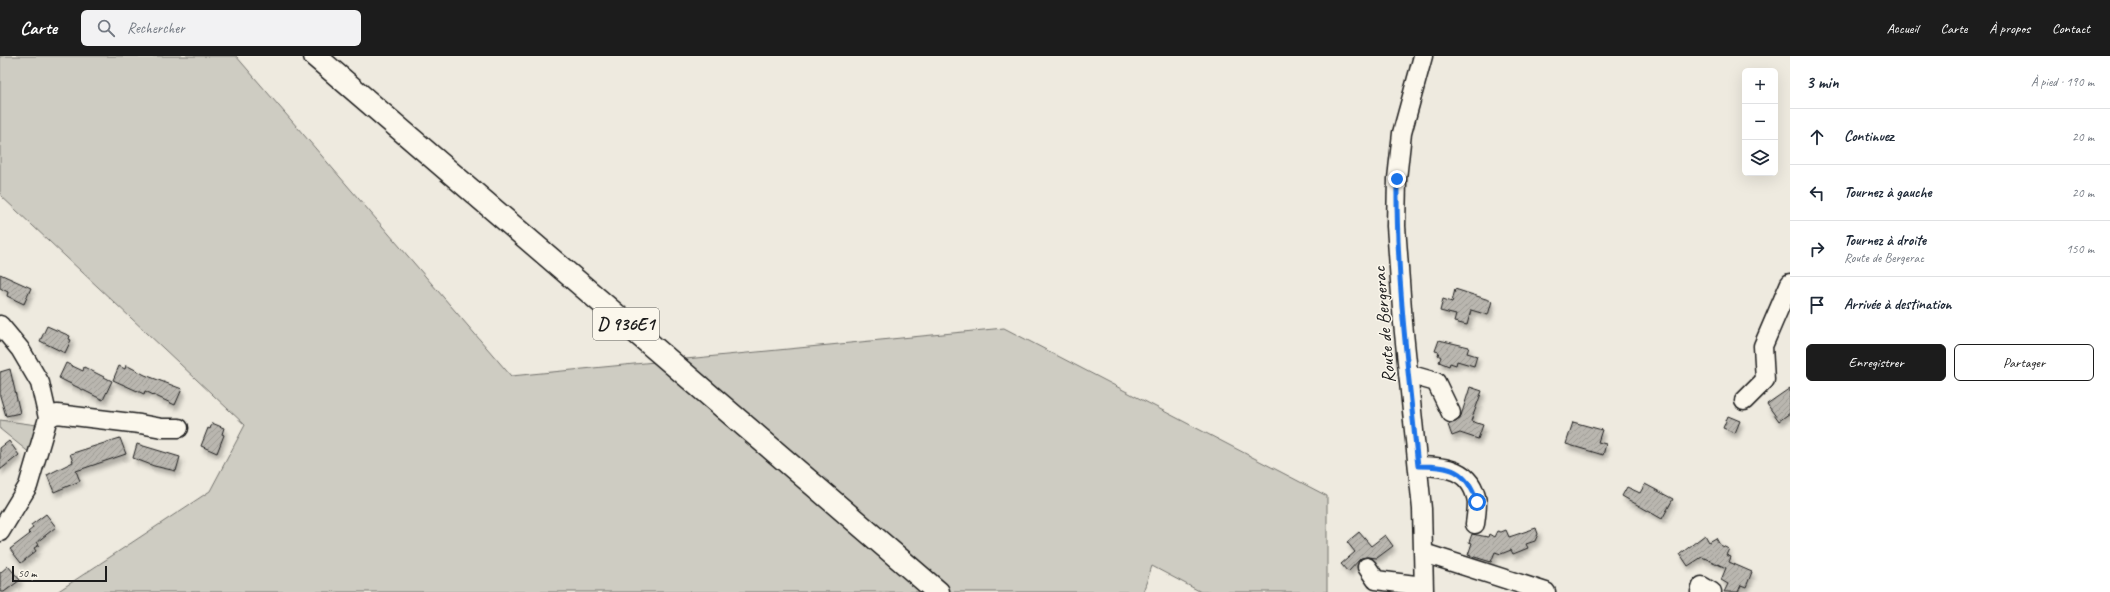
<!DOCTYPE html>
<html lang="fr">
<meta charset="utf-8">
<style>
:root{--surface:#fff;--page:#f2f2f3;--text:#1f2937;--muted:#747a83;--line:#e0e1e3;--accent:#1c1c1c}
body{margin:0;font-family:Caveat,sans-serif;background:var(--page);color:var(--text)}
.controls{position:absolute;right:12px;top:12px;display:grid;overflow:hidden;border-radius:6px;box-shadow:0 4px 16px #0002}
.controls button{width:36px;height:36px;display:grid;place-items:center;padding:0;border:0;border-bottom:1px solid var(--line);background:var(--surface);color:var(--text);font:20px sans-serif}
.scale{position:absolute;left:12px;bottom:10px;width:95px;box-sizing:border-box;padding-left:4px;border:2px solid #1c1c1c;border-top:0;font-size:11px;line-height:14px;white-space:nowrap;color:#1c1c1c;-webkit-text-stroke:3px #fbf7ec;paint-order:stroke}
.stop{position:absolute;width:12px;height:12px;margin:-9px;border:3px solid #1a73e8;border-radius:50%;background:#fff}
.stop.end{background:#1a73e8;border-color:#fff;box-shadow:0 1px 4px #0008}
.list{margin:0;padding:0;list-style:none}
h2{display:flex;justify-content:space-between;align-items:center;height:52px;margin:0;padding:0 16px;font-size:17px}
h2 small{font-size:13px;font-weight:400;color:var(--muted)}
.list li{display:grid;grid-template-columns:26px 1fr auto;gap:12px;align-items:center;box-sizing:border-box;height:56px;padding:0 16px;border-top:1px solid var(--line)}
.list b{display:block;font-size:15px;white-space:nowrap}
.list p{margin:0;font-size:13px;white-space:nowrap;color:var(--muted)}
.list em{font-size:13px;font-style:normal;color:var(--muted)}
.actions{display:flex;gap:8px;padding:12px 16px}
.actions a{flex:1;padding:9px 0;border:1px solid var(--accent);border-radius:6px;text-align:center;font-size:14px;color:var(--accent)}
.actions .main{background:var(--accent);color:#fff}
.icon{flex:none;width:22px;height:22px;fill:none;stroke:currentColor;stroke-width:2;stroke-linecap:round;stroke-linejoin:round}
.map{position:relative;flex:none;width:1790px;height:536px;overflow:hidden}
header{display:flex;align-items:center;gap:24px;box-sizing:border-box;height:56px;padding:0 20px;background:var(--accent);color:#fff}
header strong{font-size:19px}
nav{display:flex;gap:22px;margin-inline-start:auto;font-size:14px}
.search{width:280px;height:36px;background:var(--page);display:flex;align-items:center;gap:10px;box-sizing:border-box;padding:0 14px;border-radius:6px;color:var(--muted);font-size:15px}
main{display:flex}
aside{flex:1;background:var(--surface)}
.map>svg:first-child{display:block}
</style>
<header>
<strong>Carte</strong>
<div class="search"><svg class="icon" aria-label="search" viewBox="0 0 24 24"><circle cx="10" cy="10" r="6"/><path d="M15 15l6 6"/></svg>Rechercher</div>
<nav><a>Accueil</a><a>Carte</a><a>À propos</a><a>Contact</a></nav>
</header>
<main>
<div class="map">
<svg width="1790" height="536" viewBox="0 0 1790 536">
<defs>
<pattern id="building-hatch" width="6" height="6" patternUnits="userSpaceOnUse"><rect width="6" height="6" fill="#b9b6af"/><path d="M-1 1l2-2M0 6l6-6M5 7l2-2" fill="none" stroke="#9e9c96"/></pattern>
<filter id="shadow"><feDropShadow dx="2.5" dy="4.5" stdDeviation="2" flood-color="#0004"/></filter>
</defs>
<rect width="100%" height="100%" fill="#eeeadf"/>
<filter id="ink" filterUnits="userSpaceOnUse"><feTurbulence type="fractalNoise" baseFrequency=".025" numOctaves="2"/><feDisplacementMap in="SourceGraphic" scale="8" xChannelSelector="R" yChannelSelector="G"/><feConvolveMatrix kernelMatrix="1 2 1 2 8 2 1 2 1" color-interpolation-filters="sRGB"/></filter>
<g filter="url(#ink)">
<g fill="#ceccc2" stroke="#75746f">
<polygon points="0,0 236,0 511,320 1004,272 1327,440 1327,536 1201,536 1152,510 1143,536 57,536 210,435 245,369 0,139"/>
<polygon points="0,364 37,369 31,398 0,373"/>
</g>
<g fill="url(#building-hatch)" stroke="#1c1c1c" filter="url(#shadow)">
<polygon points="0,218 31,232 24,248 7,240 8,236 0,232"/>
<polygon points="1455,233 1492,245 1488,259 1471,254 1467,269 1454,266 1456,259 1440,255 1443,243 1452,246"/>
<polygon points="47,270 70,280 69,283 71,284 65,297 40,285"/>
<polygon points="1439,284 1469,291 1467,297 1477,300 1474,310 1457,305 1456,309 1450,307 1449,310 1439,306 1441,301 1438,299 1439,296 1435,295"/>
<polygon points="66,307 83,315 84,311 112,325 103,344 59,322"/>
<polygon points="126,309 145,319 182,333 175,349 145,335 144,338 113,324 119,310 125,313"/>
<polygon points="10,313 20,357 6,360 0,340 0,316"/>
<polygon points="1470,331 1482,335 1471,365 1483,369 1478,383 1460,377 1452,380 1448,369 1460,363"/>
<polygon points="1790,332 1790,357 1779,365 1767,348"/>
<polygon points="1728,360 1740,365 1735,377 1723,372"/>
<polygon points="1573,366 1602,374 1598,386 1606,388 1603,399 1566,388"/>
<polygon points="212,367 224,372 222,378 224,379 217,397 201,390 208,372 210,373"/>
<polygon points="120,382 126,398 76,415 80,425 54,436 47,419 73,406 70,398"/>
<polygon points="9,385 19,399 0,414 0,392"/>
<polygon points="137,388 180,401 176,415 154,410 133,402"/>
<polygon points="1645,428 1673,443 1662,463 1622,440 1627,431 1640,437"/>
<polygon points="46,458 56,471 37,486 39,489 34,492 36,495 21,507 10,493 30,478 28,476 33,472 31,469"/>
<polygon points="1536,472 1538,478 1535,485 1526,488 1528,492 1513,498 1511,494 1501,498 1495,496 1491,506 1468,499 1472,487 1469,486 1472,478 1488,481 1489,478 1494,481 1497,475 1501,476 1506,474 1509,481"/>
<polygon points="1359,476 1371,490 1385,479 1393,490 1377,502 1367,501 1361,502 1348,516 1341,508 1355,496 1347,486"/>
<polygon points="1705,479 1709,486 1716,482 1720,489 1729,493 1726,499 1731,501 1729,506 1752,516 1746,531 1741,529 1738,536 1724,536 1728,528 1721,524 1726,512 1702,501 1688,510 1680,498"/>
<polygon points="8,510 20,524 4,536 0,536 0,517"/>
</g>
<g fill="none" stroke-linecap="round" stroke-linejoin="round">
<defs>
<g id="minor">
<polyline points="1423,0 1402,77 1397,123 1396,170 1403,267 1422,453 1424,536"/>
<polyline points="0,269 20,293 40,327 48,362 28,430 0,476"/>
<polyline points="1408,318 1436,326 1451,357"/>
<polyline points="1744,345 1765,324 1763,290 1790,227"/>
<polyline points="48,362 57,358 140,368 162,372 179,372"/>
<path d="M1418,410C1445,410 1472,413 1477,446C1477,453 1476,461 1475,468"/>
<polyline points="1424,497 1546,536"/>
<polyline points="1367,511 1376,524 1423,530"/>
<polyline points="1700,536 1702,530 1712,536"/>
</g>
<polyline id="major" points="315,0 938,536"/>
</defs>
<use href="#minor" stroke="#1c1c1c" stroke-width="21"/>
<use href="#major" stroke="#1c1c1c" stroke-width="25"/>
<use href="#minor" stroke="#fbf7ec" stroke-width="18"/>
<use href="#major" stroke="#fbf7ec" stroke-width="22"/>
</g>
</g>
<g fill="none" stroke-linecap="round" stroke-linejoin="round" filter="url(#ink)">
<path stroke="#1a73e8" stroke-width="5" d="M1397,123C1396,219 1408,315 1418,410C1450,410 1466,413 1477,446"/>
</g>
<g text-anchor="middle" stroke-width="3" stroke-linejoin="round" paint-order="stroke">
<rect fill="#fbf7ec" stroke="#5f5e5a" stroke-width="1" x="593" y="252" width="66" height="32" rx="3"/>
<g font-size="18" font-weight="bold" fill="#1c1c1c">
<text x="626" y="274">D 936E1</text>
</g>
<g font-size="19" fill="#1c1c1c" stroke="#fbf7ec">
<text transform="translate(1383 269) rotate(-95)" y="7">Route de Bergerac</text>
</g>
</g>
</svg>
<div class="controls">
<button>+</button>
<button>−</button>
<button><svg class="icon" aria-label="layers" viewBox="0 0 24 24"><path d="M12 4l9 5-9 5-9-5zM3 14l9 5 9-5"/></svg></button>
</div>
<div class="scale">50 m</div>
<div class="stop" style="left:1477px;top:446px"></div>
<div class="stop end" style="left:1397px;top:123px"></div>
</div>
<aside>
<h2>3 min<small>À pied · 190 m</small></h2>
<ul class="list">
<li><svg class="icon" aria-label="ahead" viewBox="0 0 24 24"><path d="M12 20V5M6 11l6-6 6 6"/></svg><div><b>Continuez</b></div><em>20 m</em></li>
<li><svg class="icon" aria-label="left" viewBox="0 0 24 24"><path d="M17 20v-9H6M10 6l-5 5 5 5"/></svg><div><b>Tournez à gauche</b></div><em>20 m</em></li>
<li><svg class="icon" aria-label="right" viewBox="0 0 24 24"><path d="M7 20v-9h11M14 6l5 5-5 5"/></svg><div><b>Tournez à droite</b><p>Route de Bergerac</p></div><em>150 m</em></li>
<li><svg class="icon" aria-label="arrive" viewBox="0 0 24 24"><path d="M6 21V4h12l-3 4 3 4H6"/></svg><div><b>Arrivée à destination</b></div></li>
</ul>
<div class="actions"><a class="main">Enregistrer</a><a>Partager</a></div>
</aside>
</main>
